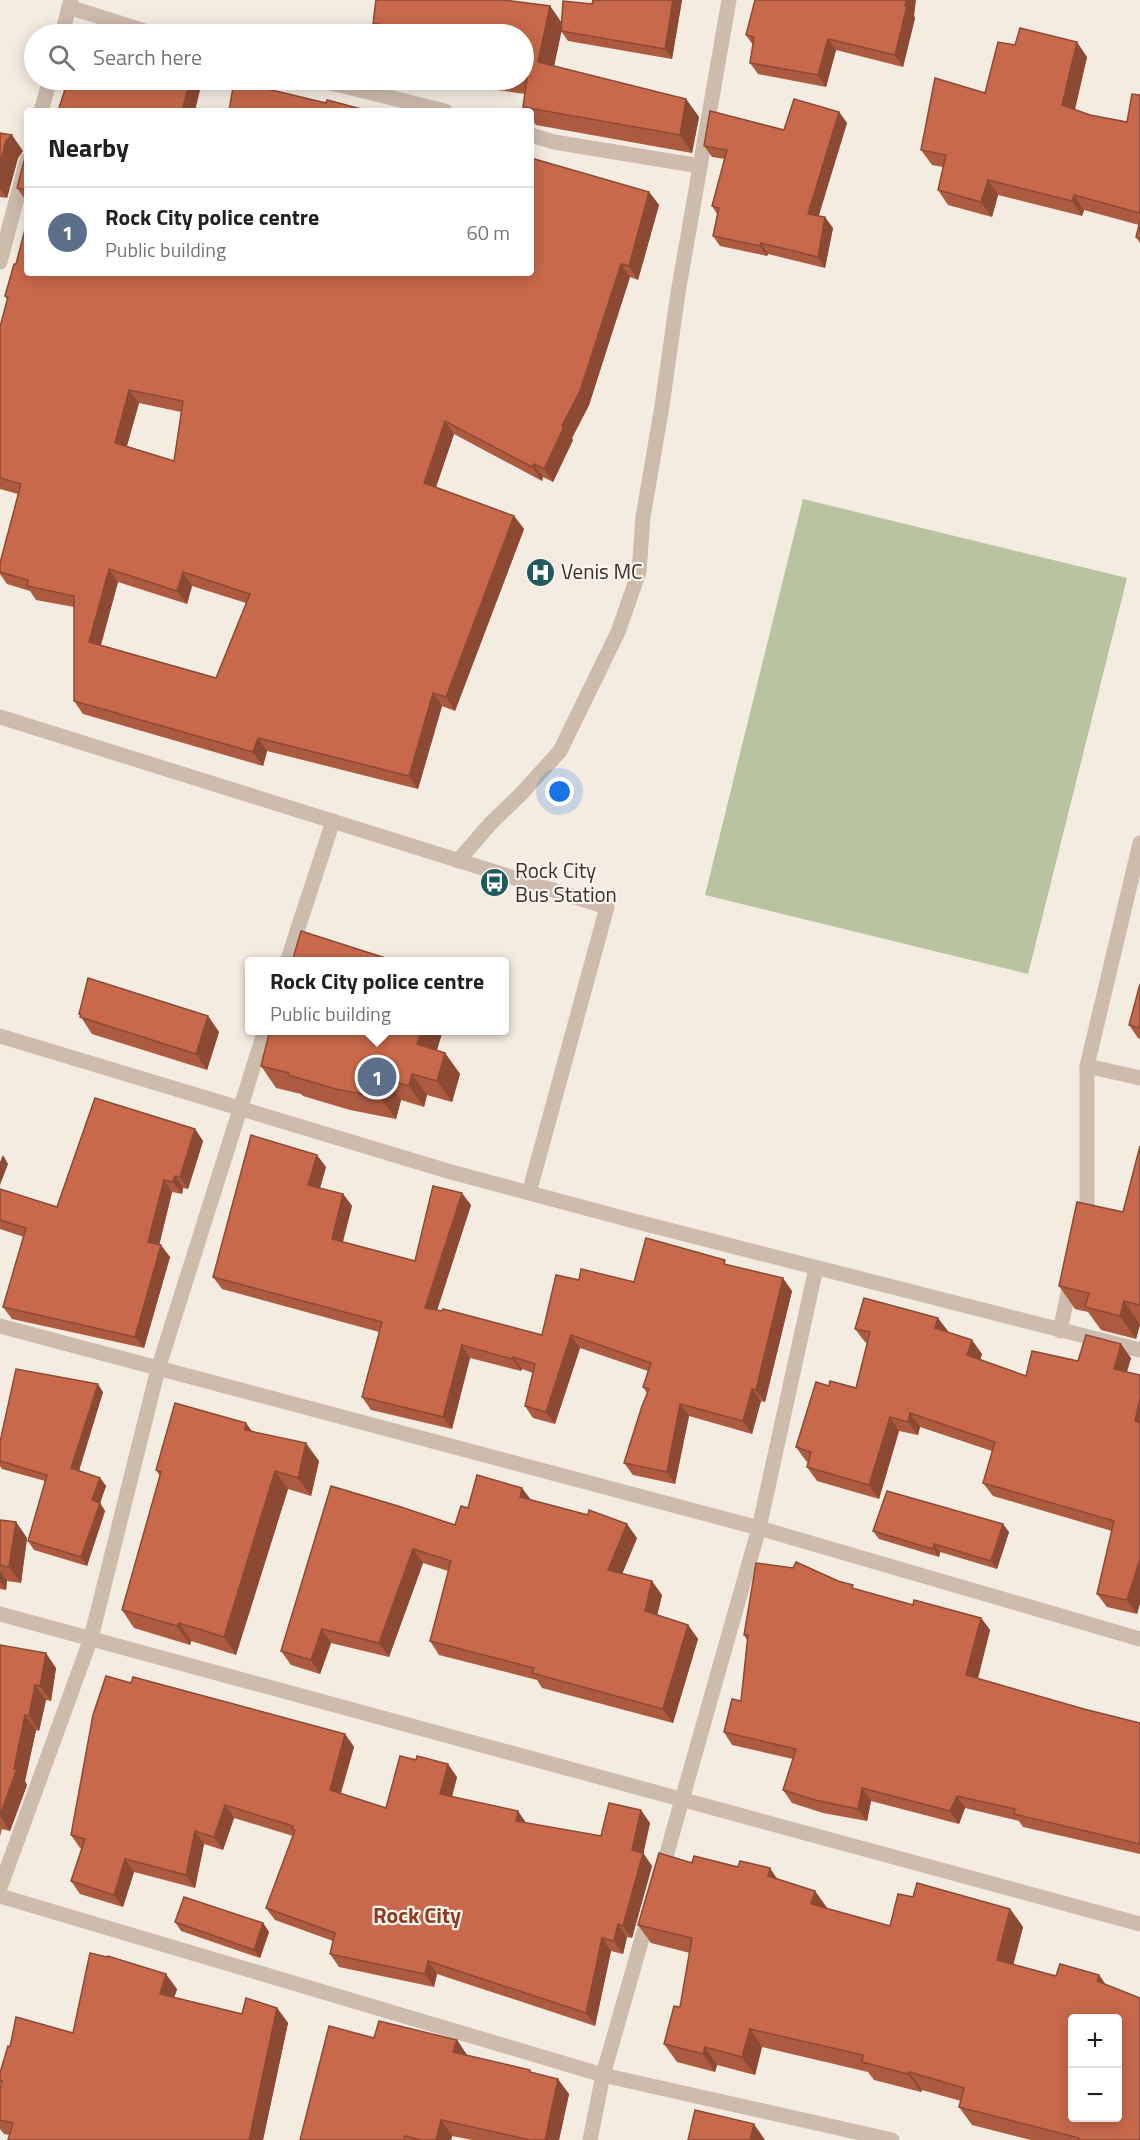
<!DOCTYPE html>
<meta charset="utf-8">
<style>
:root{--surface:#fff;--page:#f2f2f2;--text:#202124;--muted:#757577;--line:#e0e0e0;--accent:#1f5a5e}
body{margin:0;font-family:"Titillium Web",sans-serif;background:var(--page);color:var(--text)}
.controls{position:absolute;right:18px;bottom:18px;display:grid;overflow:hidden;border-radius:6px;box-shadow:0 3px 15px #0003}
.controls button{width:54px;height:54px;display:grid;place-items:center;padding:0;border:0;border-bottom:2px solid var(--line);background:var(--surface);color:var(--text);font:30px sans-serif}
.you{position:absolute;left:560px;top:792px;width:21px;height:21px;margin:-15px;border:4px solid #fff;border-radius:50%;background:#1a73e8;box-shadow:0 0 0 9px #1a73e833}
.badge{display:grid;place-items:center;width:39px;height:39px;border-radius:50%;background:var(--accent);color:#fff;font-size:20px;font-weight:700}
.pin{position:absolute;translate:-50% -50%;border:3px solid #fff;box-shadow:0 2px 6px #0006}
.popup{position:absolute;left:245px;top:957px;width:264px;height:78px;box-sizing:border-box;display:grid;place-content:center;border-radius:6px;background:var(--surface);filter:drop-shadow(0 2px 4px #0005);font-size:20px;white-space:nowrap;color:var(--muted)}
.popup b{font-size:22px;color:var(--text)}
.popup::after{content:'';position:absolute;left:50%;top:100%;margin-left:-12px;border:12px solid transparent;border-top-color:var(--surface)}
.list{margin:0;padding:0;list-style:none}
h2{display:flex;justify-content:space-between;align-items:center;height:78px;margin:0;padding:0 24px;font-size:26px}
h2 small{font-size:20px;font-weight:400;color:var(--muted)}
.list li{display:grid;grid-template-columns:39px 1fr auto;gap:18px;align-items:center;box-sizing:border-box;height:90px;padding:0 24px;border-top:2px solid var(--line)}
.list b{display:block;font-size:22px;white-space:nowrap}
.list p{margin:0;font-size:20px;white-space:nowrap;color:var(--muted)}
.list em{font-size:20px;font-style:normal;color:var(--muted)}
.icon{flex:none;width:33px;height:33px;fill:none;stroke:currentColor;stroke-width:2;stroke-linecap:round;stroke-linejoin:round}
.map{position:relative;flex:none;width:1140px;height:2140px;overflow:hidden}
.search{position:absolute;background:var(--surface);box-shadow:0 3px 15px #0003;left:24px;top:24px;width:510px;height:66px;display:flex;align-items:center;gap:15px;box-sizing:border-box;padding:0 21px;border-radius:33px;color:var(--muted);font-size:22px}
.panel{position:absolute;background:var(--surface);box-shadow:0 3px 15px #0003;left:24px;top:108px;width:510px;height:168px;border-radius:6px}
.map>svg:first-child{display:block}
</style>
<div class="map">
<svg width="1140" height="2140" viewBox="0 0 1140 2140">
<rect width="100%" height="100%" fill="#f4ebe1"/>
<polygon fill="#b8c4a0" points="803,499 1127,578 1028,974 705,895"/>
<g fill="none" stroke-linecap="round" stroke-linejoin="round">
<g stroke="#cdbbac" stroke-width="15">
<polyline points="69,7 154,34"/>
<polyline points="62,34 71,0"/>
<polyline points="319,80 445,111"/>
<polyline points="41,111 50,80"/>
<polyline points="531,135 554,142 700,166"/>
<polyline points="0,262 27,160"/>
<polyline points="0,717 607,907 529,1193"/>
<polyline points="458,861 490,824 521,794 560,751 618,632 639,572 643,517 662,406 678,293 729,0"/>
<polyline points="287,962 333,821"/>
<polyline points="0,1036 451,1172 634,1221 1140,1350"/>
<polyline points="1087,1066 1140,1078"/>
<polyline points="1083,1223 1087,1206 1087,1066 1140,843"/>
<polyline points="0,1326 759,1528 1140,1639"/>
<polyline points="1060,1331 1071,1279"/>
<polyline points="0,1614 1140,1924"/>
<polyline points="661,1874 759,1528 816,1268"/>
<polyline points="0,1888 91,1638 158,1369 265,1030"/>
<polyline points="0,1896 603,2075 892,2140"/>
<polyline points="590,2140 603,2075 649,1914"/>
</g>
</g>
<g fill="#ac5a40" fill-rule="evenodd">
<polygon points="593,0 682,0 672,59 568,41 561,31 554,66 686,99 699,117 692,153 536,125 531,119 531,111 526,111 523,107 525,94 497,90 457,89 430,80 524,80 524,34 377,30 373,24 550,6 562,23 592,4"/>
<polygon points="914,16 915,18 903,67 836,50 826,87 758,74 750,63 753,45 746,35"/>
<polygon points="1015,45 1087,57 1075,110 1090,115 1127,122 1140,95 1140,243 1136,237 1139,225 1084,210 1082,216 998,195 992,217 948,205 938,190 943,167 932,165 921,150 985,93"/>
<polygon points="839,112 847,123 818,216 833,228 825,268 768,254 767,256 720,246 713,236 717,214 712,206 725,159 712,157 704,146 784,130"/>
<polygon points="0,133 23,151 18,158 7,198 0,197"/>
<polygon points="27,150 27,202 17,188"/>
<path d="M649,192L659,205L638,280L630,277L589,405L572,438L573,440L553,482L543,477L542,481L454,434L436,487L514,516L524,529L455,711L442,706L418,789L267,751L263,766L83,714L74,701V607L36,600L30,591L7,584L0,574V563L18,494L0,489V327L7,300L5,296L16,264L27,273H531ZM139,403L181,412L174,461L127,446ZM118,582L187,604L192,586L246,603L216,678L101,645Z"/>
<polygon points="79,1014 208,1016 219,1032 207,1070 92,1034"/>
<polygon points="1129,1025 1140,1028 1140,1039 1138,1038"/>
<polygon points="272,1030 443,1030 437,1050 445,1053 460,1074 452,1102 427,1095 424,1107 401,1100 396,1119 350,1110 303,1096 301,1094 276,1088 261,1066"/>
<polygon points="195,1129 203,1141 188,1189 183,1188 182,1194 172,1192 159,1245 170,1257 144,1348 12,1319 3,1307 24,1237 0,1229 0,1189 57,1207"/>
<polygon points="1140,1146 1140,1325 1136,1339 1101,1330 1088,1312 1075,1309 1059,1286 1123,1212"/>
<polygon points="326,1167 320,1188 343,1194 352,1206 343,1242 415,1261 471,1205 437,1310 542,1335 579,1280 634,1282 728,1265 792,1291 765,1402 761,1401 752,1434 689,1416 675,1484 633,1475 624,1463 647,1393 643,1387 648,1371 580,1348 555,1424 533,1418 525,1406 533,1373 522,1369 521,1371 470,1358 452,1429 371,1410 362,1397 379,1332 222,1289 213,1277"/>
<polygon points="855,1329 948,1331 948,1332 982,1354 980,1360 1026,1376 1078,1361 1131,1358 1127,1372 1140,1375 1140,1603 1137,1614 1107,1607 1097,1594 1112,1531 993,1496 983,1483 992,1451 920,1427 918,1435 899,1431 879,1499 817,1481 807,1467 808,1462 806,1461 796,1447 829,1386 856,1388 867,1343 865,1342"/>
<polygon points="103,1392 79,1471 100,1478 106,1486 100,1503 105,1511 87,1566 34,1550 28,1541 45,1481 2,1469 0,1466 0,1442"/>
<polygon points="252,1431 319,1461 311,1496 288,1489 236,1655 191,1641 190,1645 134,1628 122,1610 160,1476 156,1470"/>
<polygon points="331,1486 455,1525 468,1508 522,1488 531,1500 637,1538 622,1574 662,1595 657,1615 688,1625 698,1639 673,1723 542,1688 537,1680 439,1655 430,1641 448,1571 423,1563 389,1657 331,1643 320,1674 291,1665 281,1651"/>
<polygon points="0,1520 16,1522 27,1538 21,1583 7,1581 6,1590 0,1589"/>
<polygon points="873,1531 1009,1532 997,1569 940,1552 939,1557 879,1539"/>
<polygon points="856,1589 913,1605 981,1618 990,1630 978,1679 1084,1709 1140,1723 1140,1854 1023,1827 1019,1821 965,1808 959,1824 871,1801 867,1821 823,1813 792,1803 783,1790 793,1759 732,1745 724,1732 741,1701 747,1640 744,1635"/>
<polygon points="0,1646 56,1668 51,1701 46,1700 39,1731 36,1730 25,1781 27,1785 10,1831 2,1829 0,1836"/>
<polygon points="131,1683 345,1734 354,1747 341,1793 386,1808 457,1777 452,1797 526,1823 601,1836 650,1823 643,1853 652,1866 632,1938 627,1937 623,1954 611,1951 595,2026 437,1974 434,1987 339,1967 330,1954 333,1941 275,1920 266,1908 293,1836 234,1818 223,1850 204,1844 195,1888 134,1872 123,1907 80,1894 71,1881 82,1849 80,1848 71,1835"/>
<polygon points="692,1863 777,1879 815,1891 827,1909 890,1926 913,1897 1010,1909 1023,1927 1013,1964 1056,1976 1099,1975 1105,1984 1140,2140 1031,2140 972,2125 959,2107 961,2101 922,2090 921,2092 874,2080 868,2072 762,2047 755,2075 717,2065 715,2072 677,2062 664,2044 680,2007 690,1953 651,1943 638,1925"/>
<polygon points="175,1922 263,1923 269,1932 260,1958 181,1931"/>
<polygon points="177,1989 174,1998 242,2014 277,2008 288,2023 263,2140 8,2140 9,2135 4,2134 0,2129 0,2089 1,2085 0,2083 0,2073 10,2047 73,2033"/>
<polygon points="374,2038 457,2040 467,2055 532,2073 569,2094 559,2140 472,2140 452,2136 451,2140 300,2140"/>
</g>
<g fill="#8c4a34">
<polygon points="673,0 682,0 672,59 665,49"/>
<polygon points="906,0 916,0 914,16 915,18 903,67 895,55"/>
<polygon points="550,6 563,25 551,80 538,62"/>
<polygon points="828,39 836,50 826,87 818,75"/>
<polygon points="1077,42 1087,57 1072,120 1062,105"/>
<polygon points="190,80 196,80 201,86 195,111 182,111"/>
<polygon points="686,99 699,117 692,153 680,135"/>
<polygon points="839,112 847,123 816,225 808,214"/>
<polygon points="12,135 23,151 18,158 7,198 0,188 0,165 6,141"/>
<polygon points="988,180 998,195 992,217 981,202"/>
<polygon points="649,192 659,205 638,280 629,266"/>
<polygon points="1074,195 1084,210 1082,216 1072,201"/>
<polygon points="825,217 833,228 825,268 818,257"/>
<polygon points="761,243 768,254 767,256 760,246"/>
<polygon points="621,264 630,277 589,405 572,438 573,440 553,482 544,469 562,426"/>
<polygon points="129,390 139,403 124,456 115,443"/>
<polygon points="445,421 454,434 433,496 424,483"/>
<polygon points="534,464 543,477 542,481 532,467"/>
<polygon points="514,516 524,529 455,711 446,697"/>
<polygon points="109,569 118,582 98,655 89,642"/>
<polygon points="183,572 192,586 187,604 177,591"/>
<polygon points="433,693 442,706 418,789 409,776"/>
<polygon points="258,738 267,751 263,766 253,752"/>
<polygon points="208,1016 219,1032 207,1070 196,1054"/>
<polygon points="422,1030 443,1030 432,1066 417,1044"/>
<polygon points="445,1053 460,1074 452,1102 437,1081"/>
<polygon points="412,1074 427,1095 424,1107 409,1086"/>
<polygon points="386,1079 401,1100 396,1119 381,1098"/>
<polygon points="195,1129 203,1141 188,1189 180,1177"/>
<polygon points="3,1155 8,1164 0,1185 0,1162"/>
<polygon points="317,1155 326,1167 317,1198 308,1185"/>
<polygon points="175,1176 183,1188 182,1194 173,1182"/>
<polygon points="164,1180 172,1192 157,1254 148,1242"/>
<polygon points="462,1193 471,1205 434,1320 425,1308"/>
<polygon points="343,1194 352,1206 340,1251 332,1239"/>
<polygon points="161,1245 170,1257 144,1348 135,1337"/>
<polygon points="783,1278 792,1291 765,1402 756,1390"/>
<polygon points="1124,1301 1140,1324 1136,1339 1120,1316"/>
<polygon points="938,1318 948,1331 945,1342 935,1328"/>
<polygon points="571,1335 580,1348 555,1424 546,1412"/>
<polygon points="972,1340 982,1354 977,1369 967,1355"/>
<polygon points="1121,1344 1131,1358 1123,1383 1114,1369"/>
<polygon points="462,1345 470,1358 452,1429 443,1417"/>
<polygon points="513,1357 522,1369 521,1371 512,1359"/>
<polygon points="98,1384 103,1392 77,1477 71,1468"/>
<polygon points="752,1389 761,1401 752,1434 743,1421"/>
<polygon points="1140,1398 1140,1428 1135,1421"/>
<polygon points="680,1404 689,1416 675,1484 667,1472"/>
<polygon points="910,1413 920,1427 918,1435 908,1422"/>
<polygon points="890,1417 899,1431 879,1499 869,1485"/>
<polygon points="246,1423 259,1441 245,1430"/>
<polygon points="306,1443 319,1461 311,1496 298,1478"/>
<polygon points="275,1471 288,1489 236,1655 224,1637"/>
<polygon points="100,1478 106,1486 100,1503 105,1511 87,1566 81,1557 92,1500"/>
<polygon points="522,1488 532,1502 520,1497"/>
<polygon points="16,1522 27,1538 21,1583 9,1567"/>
<polygon points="627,1524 637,1538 618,1584 608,1570"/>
<polygon points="1003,1524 1009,1532 997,1569 991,1561"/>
<polygon points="934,1544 940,1552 939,1557 933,1549"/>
<polygon points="413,1549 423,1563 389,1657 379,1643"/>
<polygon points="1140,1559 1140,1603 1137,1614 1127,1600"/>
<polygon points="0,1571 7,1581 6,1590 0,1582"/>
<polygon points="652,1581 662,1595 655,1625 645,1611"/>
<polygon points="981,1618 990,1630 975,1688 966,1675"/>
<polygon points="179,1623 191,1641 190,1645 177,1626"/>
<polygon points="688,1625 698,1639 673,1723 663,1709"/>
<polygon points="322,1629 331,1643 320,1674 311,1660"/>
<polygon points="46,1653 56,1668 51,1701 40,1686"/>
<polygon points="35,1685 46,1700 39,1731 29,1716"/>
<polygon points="25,1715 36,1730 25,1781 27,1785 10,1831 0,1815 14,1769"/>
<polygon points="345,1734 354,1747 338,1802 330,1790"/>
<polygon points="448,1764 457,1777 449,1807 440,1794"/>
<polygon points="862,1788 871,1801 867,1821 858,1809"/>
<polygon points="957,1796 965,1808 959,1824 950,1811"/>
<polygon points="225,1805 234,1818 223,1850 214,1837"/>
<polygon points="641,1810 650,1823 642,1860 643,1853 652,1866 632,1938 623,1926 632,1850"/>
<polygon points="518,1811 527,1824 516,1821"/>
<polygon points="195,1831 204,1844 195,1888 186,1875"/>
<polygon points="125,1859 134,1872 123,1907 114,1895"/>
<polygon points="770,1868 782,1886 768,1876"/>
<polygon points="815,1891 828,1909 811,1904"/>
<polygon points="1010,1909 1023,1927 1010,1978 997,1960"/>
<polygon points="263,1923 269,1932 260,1958 254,1950"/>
<polygon points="618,1924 627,1937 623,1954 614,1941"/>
<polygon points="602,1938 611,1951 595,2026 586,2013"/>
<polygon points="428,1961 437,1974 434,1987 425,1974"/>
<polygon points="166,1974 177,1989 170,2009 160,1994"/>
<polygon points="1099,1975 1111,1992 1097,1981"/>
<polygon points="277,2008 288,2023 263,2140 249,2140"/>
<polygon points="750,2029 762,2047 755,2075 742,2057"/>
<polygon points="457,2040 467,2055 464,2068 453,2052"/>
<polygon points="705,2047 717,2065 715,2072 703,2054"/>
<polygon points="909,2072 922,2090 921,2092 908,2074"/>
<polygon points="558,2079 569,2094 559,2140 545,2140"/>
<polygon points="441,2120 452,2136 451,2140 436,2140"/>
<polygon points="754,2124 765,2140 750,2140"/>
</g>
<g fill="#c8694b" stroke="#8c4a34" stroke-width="1.5" fill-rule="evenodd">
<polygon points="376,0 504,0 550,6 538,62 686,99 680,135 523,107 527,78 524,78 524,34 376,34 378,24 373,24"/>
<polygon points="593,0 673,0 665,49 561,31 563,1 592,4"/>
<polygon points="755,0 906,0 905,6 907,6 895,55 828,39 818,75 750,63 754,37 746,35"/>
<polygon points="1020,28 1077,42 1062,105 1090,115 1127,122 1132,94 1140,95 1140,213 1074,195 1072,201 988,180 981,202 938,190 946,155 921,150 935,78 985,93 998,42 1015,45"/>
<polygon points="68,80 190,80 182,111 58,111"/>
<polygon points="234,81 326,103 327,100 369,111 229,111"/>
<polygon points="794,99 839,112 808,214 825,217 818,257 761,243 760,246 713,236 719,208 712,206 727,150 704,146 710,111 784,130"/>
<polygon points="0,133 12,135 6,141 0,165"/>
<polygon points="27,150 27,190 17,188"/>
<path d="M531,158L649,192L629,266L621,264L580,391L562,426L564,427L544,469L534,464L532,467L445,421L424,483L514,516L446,697L433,693L409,776L258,738L253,752L74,701V596L27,586L28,580L0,572V563L21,484L0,478V327L8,297L5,296L14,264H16L27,222V273H531ZM129,390L183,401L174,461L115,443ZM109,569L177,591L183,572L250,594L216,678L89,642Z"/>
<polygon points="1140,221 1140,238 1136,237"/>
<polygon points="301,931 398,962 292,962"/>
<polygon points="88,978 208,1016 196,1054 80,1017 81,1015 79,1014"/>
<polygon points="1140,984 1140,1028 1129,1025"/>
<polygon points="272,1030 422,1030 417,1044 445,1053 437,1081 412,1074 409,1086 386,1079 381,1098 336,1089 288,1075 289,1073 261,1066 269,1034 271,1035"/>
<polygon points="95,1098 195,1129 180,1177 175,1176 173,1182 164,1180 148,1242 161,1245 135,1337 3,1307 26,1228 0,1220 0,1189 57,1207"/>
<polygon points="251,1135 317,1155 308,1185 343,1194 332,1239 415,1261 433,1186 462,1193 425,1308 442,1311 443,1309 542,1335 556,1275 579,1280 581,1269 634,1282 646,1238 725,1260 724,1264 783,1278 756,1390 752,1389 743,1421 680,1404 667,1472 624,1463 642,1406 649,1389 643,1387 651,1363 571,1335 546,1412 525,1406 535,1364 513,1357 512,1359 462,1345 443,1417 362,1397 382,1322 213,1277"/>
<polygon points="1140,1146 1140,1305 1124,1301 1120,1316 1085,1307 1089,1293 1059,1286 1077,1202 1123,1212"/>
<polygon points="864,1298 938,1318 935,1328 972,1340 967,1355 1026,1376 1032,1351 1078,1361 1086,1335 1121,1344 1114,1369 1140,1375 1140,1398 1135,1421 1140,1423 1140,1559 1127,1600 1097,1594 1114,1521 983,1483 995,1442 910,1413 908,1422 890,1417 869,1485 807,1467 811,1452 796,1447 816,1382 829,1386 830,1381 856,1388 870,1332 855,1329"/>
<polygon points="16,1369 98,1384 71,1468 100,1478 92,1500 100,1503 81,1557 28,1541 47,1475 0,1461 0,1442"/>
<polygon points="175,1403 246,1423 245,1430 306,1443 298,1478 275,1471 224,1637 179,1623 177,1626 122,1610 161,1472 156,1470"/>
<polygon points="477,1475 522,1488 520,1497 588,1515 589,1510 627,1524 608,1570 652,1581 645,1611 688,1625 663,1709 532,1673 534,1668 430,1641 451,1561 413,1549 379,1643 322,1629 311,1660 281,1651 331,1486 398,1506 455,1525 461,1506 468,1508"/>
<polygon points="887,1491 1003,1524 991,1561 934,1544 933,1549 873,1531"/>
<polygon points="0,1520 16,1522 9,1567 0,1565"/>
<polygon points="796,1562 838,1581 853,1585 852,1588 913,1605 914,1600 981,1618 966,1675 1084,1709 1140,1723 1140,1844 1014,1814 1015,1809 957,1796 950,1811 862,1788 858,1809 815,1800 783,1790 796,1749 724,1732 732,1699 741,1701 748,1635 744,1635 756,1563 793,1568"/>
<polygon points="0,1645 46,1653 40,1686 35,1685 29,1716 25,1715 14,1769 17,1769 0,1815"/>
<polygon points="106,1676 131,1683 133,1677 345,1734 330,1790 386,1808 400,1756 416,1760 417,1756 448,1764 440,1794 518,1811 516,1821 601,1836 609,1803 641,1810 632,1850 643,1853 623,1926 618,1924 614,1941 602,1938 586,2013 428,1961 425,1974 330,1954 335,1933 266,1908 295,1830 292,1829 293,1826 225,1805 214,1837 195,1831 186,1875 125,1859 114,1895 71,1881 85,1839 71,1835 93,1715"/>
<path d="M659,1853L692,1863L694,1856L738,1867L740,1861L770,1868L768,1876L815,1891L811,1904L890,1926L898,1894L913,1897L917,1883L1010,1909L997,1960L1056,1976L1060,1964L1099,1975L1097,1981L1140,1998V2140H1078L1079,2138L959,2107L964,2088L909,2072L908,2074L862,2062L863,2055L750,2029L742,2057L705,2047L703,2054L664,2044L674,2006L680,2007L692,1938L638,1925ZM1072,2019H1118V2118H1072Z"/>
<polygon points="184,1897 263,1923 254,1950 175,1922"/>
<polygon points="90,1953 107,1957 108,1956 166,1974 160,1994 242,2014 246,1998 277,2008 249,2140 8,2140 13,2123 0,2120 0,2089 2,2081 0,2081 0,2073 8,2046 10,2047 16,2017 73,2033"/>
<polygon points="379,2021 457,2040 453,2052 530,2070 530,2072 558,2079 545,2140 530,2140 441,2120 436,2140 420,2140 405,2136 403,2140 300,2140 329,2026 374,2038"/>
<polygon points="695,2110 754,2124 750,2140 688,2140"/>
</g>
<defs>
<symbol id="hospital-disc" viewBox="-11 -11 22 22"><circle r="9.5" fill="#1f5a5e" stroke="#fbf5ee"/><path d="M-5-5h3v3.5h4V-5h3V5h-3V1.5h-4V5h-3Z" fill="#fff"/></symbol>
<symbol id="bus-disc" viewBox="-11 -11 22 22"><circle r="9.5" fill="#1f5a5e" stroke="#fbf5ee"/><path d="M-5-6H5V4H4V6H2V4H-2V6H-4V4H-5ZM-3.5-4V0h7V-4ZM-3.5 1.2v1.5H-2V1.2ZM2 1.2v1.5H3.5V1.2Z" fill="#fff"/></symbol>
</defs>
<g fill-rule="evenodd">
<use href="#hospital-disc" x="524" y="556" width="33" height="33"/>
<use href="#bus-disc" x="478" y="866" width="33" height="33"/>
</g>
<g text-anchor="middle" stroke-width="4.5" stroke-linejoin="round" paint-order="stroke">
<g font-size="21" fill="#3b302b" stroke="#fbf5ee" text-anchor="start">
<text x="561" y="579">Venis MC</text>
<text x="515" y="878">Rock City<tspan x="515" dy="24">Bus Station</tspan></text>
</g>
<g font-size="22" font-weight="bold" fill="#8c3b22" stroke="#fbf5ee">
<text x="417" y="1923">Rock City</text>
</g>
</g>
</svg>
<div class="controls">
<button>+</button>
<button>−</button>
</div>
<div class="you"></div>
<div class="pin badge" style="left:377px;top:1077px;background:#5c6f8a">1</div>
<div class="popup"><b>Rock City police centre</b>Public building</div>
<div class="search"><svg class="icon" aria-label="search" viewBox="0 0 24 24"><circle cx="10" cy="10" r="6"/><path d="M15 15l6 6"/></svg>Search here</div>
<section class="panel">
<h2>Nearby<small></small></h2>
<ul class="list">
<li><span class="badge" style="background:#5c6f8a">1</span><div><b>Rock City police centre</b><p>Public building</p></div><em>60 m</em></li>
</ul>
</section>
</div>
